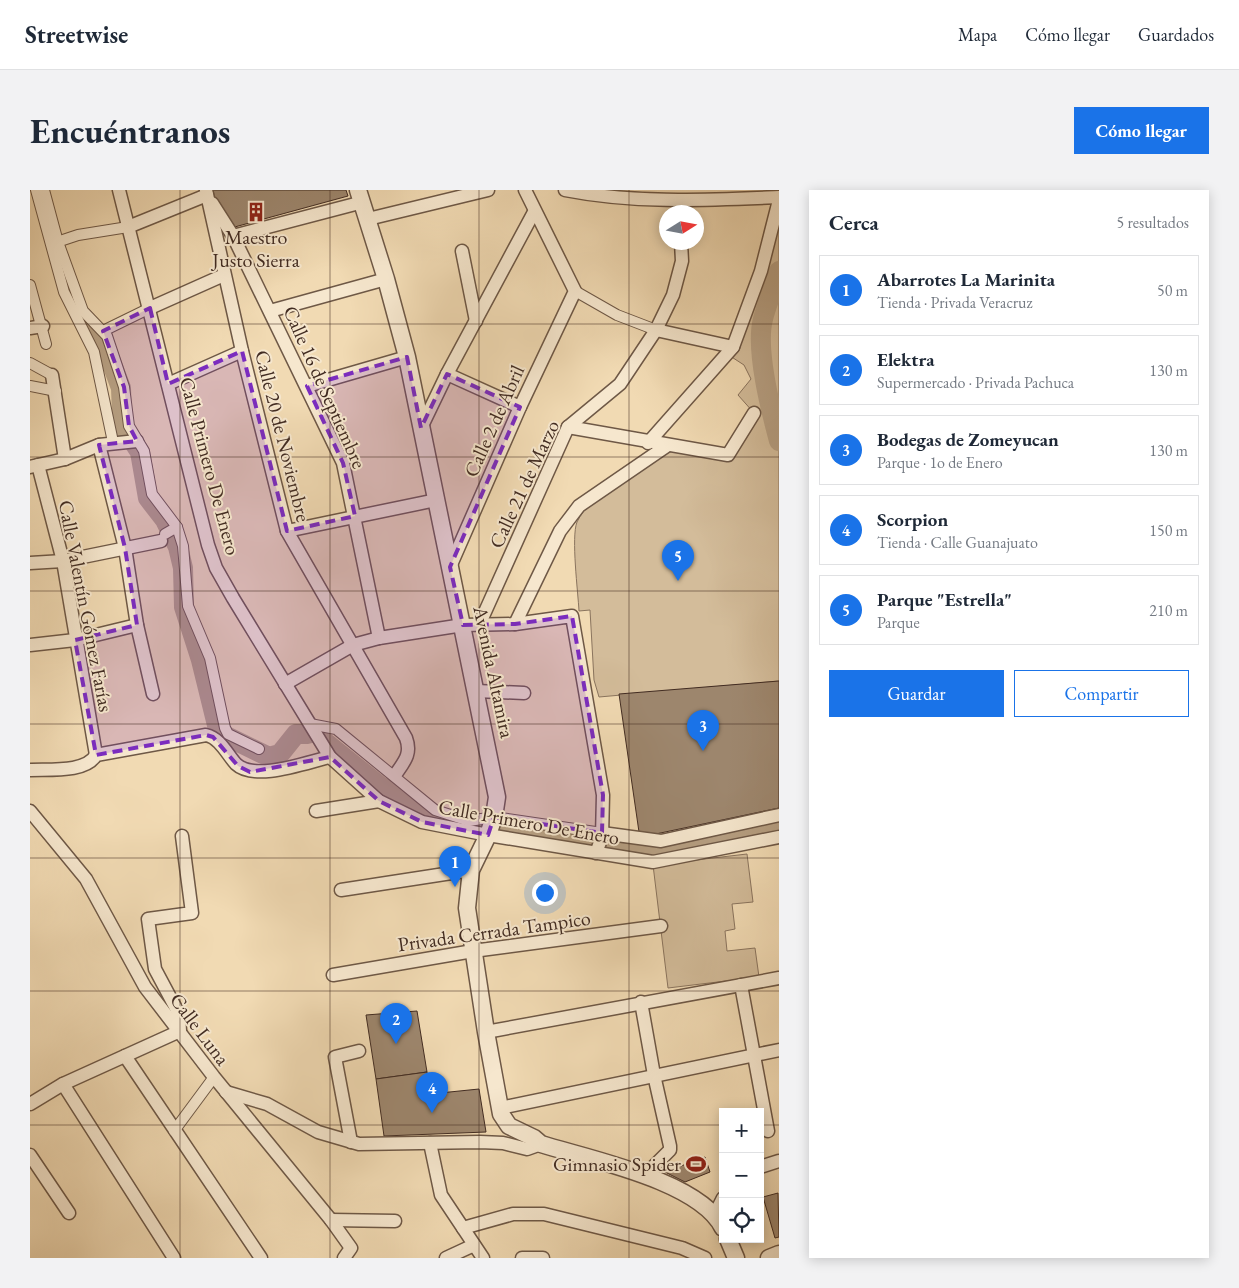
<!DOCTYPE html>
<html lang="es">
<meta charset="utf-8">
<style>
:root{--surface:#fff;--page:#f2f2f3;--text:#1f2937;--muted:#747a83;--line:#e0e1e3;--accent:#1a73e8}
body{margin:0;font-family:"EB Garamond",serif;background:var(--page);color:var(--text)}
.controls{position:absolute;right:15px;bottom:15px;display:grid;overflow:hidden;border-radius:0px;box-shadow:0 2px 12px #0003}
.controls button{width:45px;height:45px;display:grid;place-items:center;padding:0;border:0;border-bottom:1px solid var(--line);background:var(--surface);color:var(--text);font:25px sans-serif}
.compass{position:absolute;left:629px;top:15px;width:45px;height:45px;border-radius:50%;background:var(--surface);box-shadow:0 2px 12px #0003;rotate:79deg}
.you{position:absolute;left:514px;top:702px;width:18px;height:18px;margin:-12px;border:4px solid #fff;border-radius:50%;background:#1a73e8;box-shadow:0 0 0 8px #1a73e833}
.badge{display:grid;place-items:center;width:32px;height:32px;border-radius:50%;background:var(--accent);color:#fff;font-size:16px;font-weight:700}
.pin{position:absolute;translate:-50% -41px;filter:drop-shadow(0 1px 2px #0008)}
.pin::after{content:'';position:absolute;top:26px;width:18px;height:15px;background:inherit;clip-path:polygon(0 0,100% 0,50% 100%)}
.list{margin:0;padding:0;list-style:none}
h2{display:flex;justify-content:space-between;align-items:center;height:65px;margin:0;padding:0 20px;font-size:21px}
h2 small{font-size:16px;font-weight:400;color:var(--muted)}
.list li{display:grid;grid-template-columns:32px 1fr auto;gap:15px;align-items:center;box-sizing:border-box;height:70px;margin:0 10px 10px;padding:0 10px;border:1px solid var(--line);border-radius:0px}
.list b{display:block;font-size:19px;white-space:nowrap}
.list p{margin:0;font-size:16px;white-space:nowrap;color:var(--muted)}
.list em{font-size:16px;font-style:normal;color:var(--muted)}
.actions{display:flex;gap:10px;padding:15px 20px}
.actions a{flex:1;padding:11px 0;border:1px solid var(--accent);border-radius:0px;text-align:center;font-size:18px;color:var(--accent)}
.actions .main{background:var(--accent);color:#fff}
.icon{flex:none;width:28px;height:28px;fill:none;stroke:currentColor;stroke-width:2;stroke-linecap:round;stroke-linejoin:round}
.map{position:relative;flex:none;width:749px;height:1068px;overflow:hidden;border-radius:0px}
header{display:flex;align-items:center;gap:30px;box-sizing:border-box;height:70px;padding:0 25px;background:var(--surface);border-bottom:1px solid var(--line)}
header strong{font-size:24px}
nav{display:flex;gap:28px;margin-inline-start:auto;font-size:18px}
.intro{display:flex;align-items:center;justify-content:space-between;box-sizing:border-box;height:120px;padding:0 30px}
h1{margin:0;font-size:35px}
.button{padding:12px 22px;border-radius:0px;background:var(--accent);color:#fff;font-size:18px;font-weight:700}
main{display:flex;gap:30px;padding:0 30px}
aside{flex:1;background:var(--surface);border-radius:0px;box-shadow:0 2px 12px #0003}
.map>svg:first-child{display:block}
</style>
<header>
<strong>Streetwise</strong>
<nav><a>Mapa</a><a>Cómo llegar</a><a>Guardados</a></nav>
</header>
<div class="intro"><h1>Encuéntranos</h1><a class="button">Cómo llegar</a></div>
<main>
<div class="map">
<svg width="749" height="1068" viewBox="0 0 749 1068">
<rect width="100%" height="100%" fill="#f1dab3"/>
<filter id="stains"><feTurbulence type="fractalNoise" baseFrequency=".004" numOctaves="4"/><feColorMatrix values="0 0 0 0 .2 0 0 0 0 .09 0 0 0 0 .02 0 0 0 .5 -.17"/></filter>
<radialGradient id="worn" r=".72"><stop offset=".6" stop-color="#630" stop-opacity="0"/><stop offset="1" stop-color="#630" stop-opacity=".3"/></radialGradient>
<g fill="#d3bc9a" stroke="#8a745e">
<path d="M749,10V491L569,507L564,490L560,420L549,421C548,402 541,347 547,332C561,303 612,273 638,255L699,264L724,223L708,205L721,189L714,175L697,164Z"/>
<polygon points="717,664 723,712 702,714 705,739 695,741 697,761 725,758 729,787 638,798 623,675"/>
</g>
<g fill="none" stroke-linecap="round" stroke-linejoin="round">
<g stroke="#b69f82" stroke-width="20">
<path d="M749,81C744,97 737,113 733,129C725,159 741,221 749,251"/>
<polyline points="53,127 73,150 91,198 92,225 95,239 110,262 118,308 135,330 148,357 153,378 154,417 171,470 187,535 194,545 239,567 250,564 266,544 278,544"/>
<polyline points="295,552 350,596 412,630 450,636 471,636 627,666 749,637"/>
</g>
</g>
<g fill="#9d866d" stroke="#422c22">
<polygon points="181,0 316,0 318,6 201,38"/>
<polygon points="749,491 749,618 621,645 609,642 589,504"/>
<polygon points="387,821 397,882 346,889 336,825"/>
<polygon points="397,882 400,904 449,899 456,942 354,946 346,889"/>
<polygon points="675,967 680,982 655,992 635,982"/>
<polygon points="748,1003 749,1047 745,1048 733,1007"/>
</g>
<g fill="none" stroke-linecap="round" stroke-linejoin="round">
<defs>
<g id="pedestrian">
<polyline points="6,0 34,102 64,162 83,252"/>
<polyline points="14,0 28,52 53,121 77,146 94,197 99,236 114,261 122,304 147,337 153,356 158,416 180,468 195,538 198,544 229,559"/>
<polyline points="30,51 48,45 98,37"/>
<polyline points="0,95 16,154"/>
<polyline points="545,101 587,125 626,140"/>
<polyline points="73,141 120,118"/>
<polyline points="0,173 22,185"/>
<polyline points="0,196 26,201"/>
<polyline points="135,344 147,337"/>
<polyline points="280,534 306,539 405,620 439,631 464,627 572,643"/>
<polyline points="144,941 184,887"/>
</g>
<g id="minor">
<polyline points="89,0 178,355 186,378 203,408 300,567 349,611 392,632 458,645 623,672 749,647"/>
<path d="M176,0L212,161L257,341L376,548C382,564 374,572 365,585"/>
<path d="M535,0C606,14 677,10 749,7"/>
<polyline points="182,13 203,46 313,273 349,448"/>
<polyline points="338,29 458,0"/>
<polyline points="98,37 177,5"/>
<polyline points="203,46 333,12"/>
<polyline points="432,61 446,131"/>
<polyline points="120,118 194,85"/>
<polyline points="240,121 356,89"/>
<polyline points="0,138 13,136"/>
<polyline points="626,140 703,157"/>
<polyline points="417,184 490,217"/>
<polyline points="22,185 35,269"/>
<polyline points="138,194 212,161"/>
<polyline points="277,196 377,167"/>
<polyline points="538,237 698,265 724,223"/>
<polyline points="391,238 417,184 504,22"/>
<polyline points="618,253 703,157 731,81 749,10"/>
<polyline points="69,255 95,358 107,435 123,504"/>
<polyline points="8,275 33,371 66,565"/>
<polyline points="0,277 35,269 69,255 107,251"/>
<polyline points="257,341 406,310"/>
<polyline points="0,373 33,371 131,351"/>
<polyline points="420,377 490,217 545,101 495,0"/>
<polyline points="450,433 538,237 590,194 626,140 643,105 652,71 651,52"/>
<polyline points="485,434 530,341 549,316 638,255"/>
<polyline points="0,455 45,450 107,435"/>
<polyline points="255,494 323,455 349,448 433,435 485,434 542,426 573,605 572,647 566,663"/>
<polyline points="446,501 494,503"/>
<path d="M0,580C19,579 56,583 66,565L176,545C190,548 197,564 206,574C225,592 277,572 300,567"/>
<polyline points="0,621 56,689 115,797 184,887 301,1030 321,1058 314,1068"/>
<polyline points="286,621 349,611"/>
<polyline points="572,643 631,651 749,625"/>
<polyline points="311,700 441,680"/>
<polyline points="303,785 443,761 631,736"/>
<polyline points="711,795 738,941"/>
<polyline points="611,812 624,885 640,956 640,960 614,986"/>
<polyline points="456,842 749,788"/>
<polyline points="95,866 231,1068"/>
<polyline points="33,894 144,1068"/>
<polyline points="196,902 237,914 288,942 329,954 450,952 473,953 497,959 511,954"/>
<polyline points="0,914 33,894 150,841 149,824 125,779 118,729 162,723 152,646"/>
<polyline points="470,918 749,860"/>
<polyline points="321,952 305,867 329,861"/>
<polyline points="400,953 411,1005 453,1068"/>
<polyline points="0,965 39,1023"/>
<polyline points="730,977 749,971"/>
<polyline points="685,1024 693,1008"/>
<polyline points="301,1030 365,1031"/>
<polyline points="433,1038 483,1024 514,1024 652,1058 675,1068"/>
<polyline points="416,1068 444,1055"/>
<polyline points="492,1068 513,1068"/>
</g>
<g id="tertiary">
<path d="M328,0L356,89L377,167L467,607L464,627L458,645L441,680L437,718L456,842L471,924L479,936L504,948L511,954C559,969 670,991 693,1038"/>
<polyline points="698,1049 706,1068"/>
<polyline points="739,1068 749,1064"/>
</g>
</defs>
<use href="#pedestrian" stroke="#6e5846" stroke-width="12"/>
<use href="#minor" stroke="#6e5846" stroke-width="15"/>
<use href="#tertiary" stroke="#6e5846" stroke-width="19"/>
<use href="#pedestrian" stroke="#f6e7ce" stroke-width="10"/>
<use href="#minor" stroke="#f6e7ce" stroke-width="12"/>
<use href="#tertiary" stroke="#f6e7ce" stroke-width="16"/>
</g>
<path fill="#7b2cbf" fill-opacity="0.2" stroke="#7b2cbf" stroke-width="4" stroke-dasharray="10 6" stroke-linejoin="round" d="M120,118L138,194L212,161L257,341L325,326L313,273L277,196L377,167L391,238L417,184L490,217L420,377L433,435L485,434L542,426L573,605L572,643L464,627L458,645L392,632L349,611L300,567L220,582L208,576L183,547L176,545L66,565L45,450L107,435L95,358L69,255L107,251L99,236L94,197L73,141Z"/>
<path fill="none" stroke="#422c22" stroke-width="1" stroke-opacity="0.55" d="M150,0V1068M300,0V1068M449,0V1068M599,0V1068M0,134H749M0,267H749M0,401H749M0,534H749M0,668H749M0,801H749M0,935H693M730,935H749"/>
<defs>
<symbol id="building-bare" viewBox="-9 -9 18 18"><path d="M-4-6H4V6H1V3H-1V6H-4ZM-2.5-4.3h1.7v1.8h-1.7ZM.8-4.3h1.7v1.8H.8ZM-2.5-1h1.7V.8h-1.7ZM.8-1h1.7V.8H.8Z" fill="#8f2418" stroke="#f6e7ce" stroke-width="2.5" paint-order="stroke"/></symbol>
<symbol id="stadium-bare" viewBox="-9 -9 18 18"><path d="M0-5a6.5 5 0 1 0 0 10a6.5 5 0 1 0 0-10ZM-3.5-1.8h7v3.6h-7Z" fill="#8f2418" stroke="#f6e7ce" stroke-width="2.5" paint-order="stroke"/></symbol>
</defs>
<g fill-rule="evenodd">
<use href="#building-bare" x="212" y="8" width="28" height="28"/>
<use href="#stadium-bare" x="652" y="960" width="28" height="28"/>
</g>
<g text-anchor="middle" stroke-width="4" stroke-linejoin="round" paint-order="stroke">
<g font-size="20" fill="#422c22" stroke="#f6e7ce">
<text x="226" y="54">Maestro<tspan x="226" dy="23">Justo Sierra</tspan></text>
<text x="651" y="981" text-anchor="end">Gimnasio Spider</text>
</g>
<g font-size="20" fill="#422c22" stroke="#f6e7ce">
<text transform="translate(295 197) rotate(66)" y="7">Calle 16 de Septiembre</text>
<text transform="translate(464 231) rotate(-66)" y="7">Calle 2 de Abril</text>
<text transform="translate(253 246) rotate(76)" y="7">Calle 20 de Noviembre</text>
<text transform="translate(180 276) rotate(75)" y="7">Calle Primero De Enero</text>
<text transform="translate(494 294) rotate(-65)" y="7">Calle 21 de Marzo</text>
<text transform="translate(56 416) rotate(79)" y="7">Calle Valentín Gómez Farías</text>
<text transform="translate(464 482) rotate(78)" y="7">Avenida Altamira</text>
<text transform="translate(499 632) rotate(10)" y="7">Calle Primero De Enero</text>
<text transform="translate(464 741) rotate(-8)" y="7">Privada Cerrada Tampico</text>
<text transform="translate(170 839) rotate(53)" y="7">Calle Luna</text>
</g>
</g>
<rect width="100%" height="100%" filter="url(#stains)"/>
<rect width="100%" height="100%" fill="url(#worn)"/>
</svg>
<div class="controls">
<button>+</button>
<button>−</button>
<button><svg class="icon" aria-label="locate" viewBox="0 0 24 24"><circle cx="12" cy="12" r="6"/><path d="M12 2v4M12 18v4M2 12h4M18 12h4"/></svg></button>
</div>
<svg class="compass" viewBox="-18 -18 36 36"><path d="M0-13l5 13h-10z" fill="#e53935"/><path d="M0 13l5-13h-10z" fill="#747a83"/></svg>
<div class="you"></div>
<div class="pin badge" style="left:425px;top:697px">1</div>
<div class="pin badge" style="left:366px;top:854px">2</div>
<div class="pin badge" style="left:673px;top:561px">3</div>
<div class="pin badge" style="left:402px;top:923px">4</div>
<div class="pin badge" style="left:648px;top:391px">5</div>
</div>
<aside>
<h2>Cerca<small>5 resultados</small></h2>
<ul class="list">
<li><span class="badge">1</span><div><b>Abarrotes La Marinita</b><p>Tienda · Privada Veracruz</p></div><em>50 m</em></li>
<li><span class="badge">2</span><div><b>Elektra</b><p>Supermercado · Privada Pachuca</p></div><em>130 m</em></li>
<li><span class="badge">3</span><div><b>Bodegas de Zomeyucan</b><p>Parque · 1o de Enero</p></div><em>130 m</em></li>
<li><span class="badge">4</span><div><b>Scorpion</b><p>Tienda · Calle Guanajuato</p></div><em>150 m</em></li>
<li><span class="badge">5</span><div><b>Parque &quot;Estrella&quot;</b><p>Parque</p></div><em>210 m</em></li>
</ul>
<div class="actions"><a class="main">Guardar</a><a>Compartir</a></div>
</aside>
</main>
